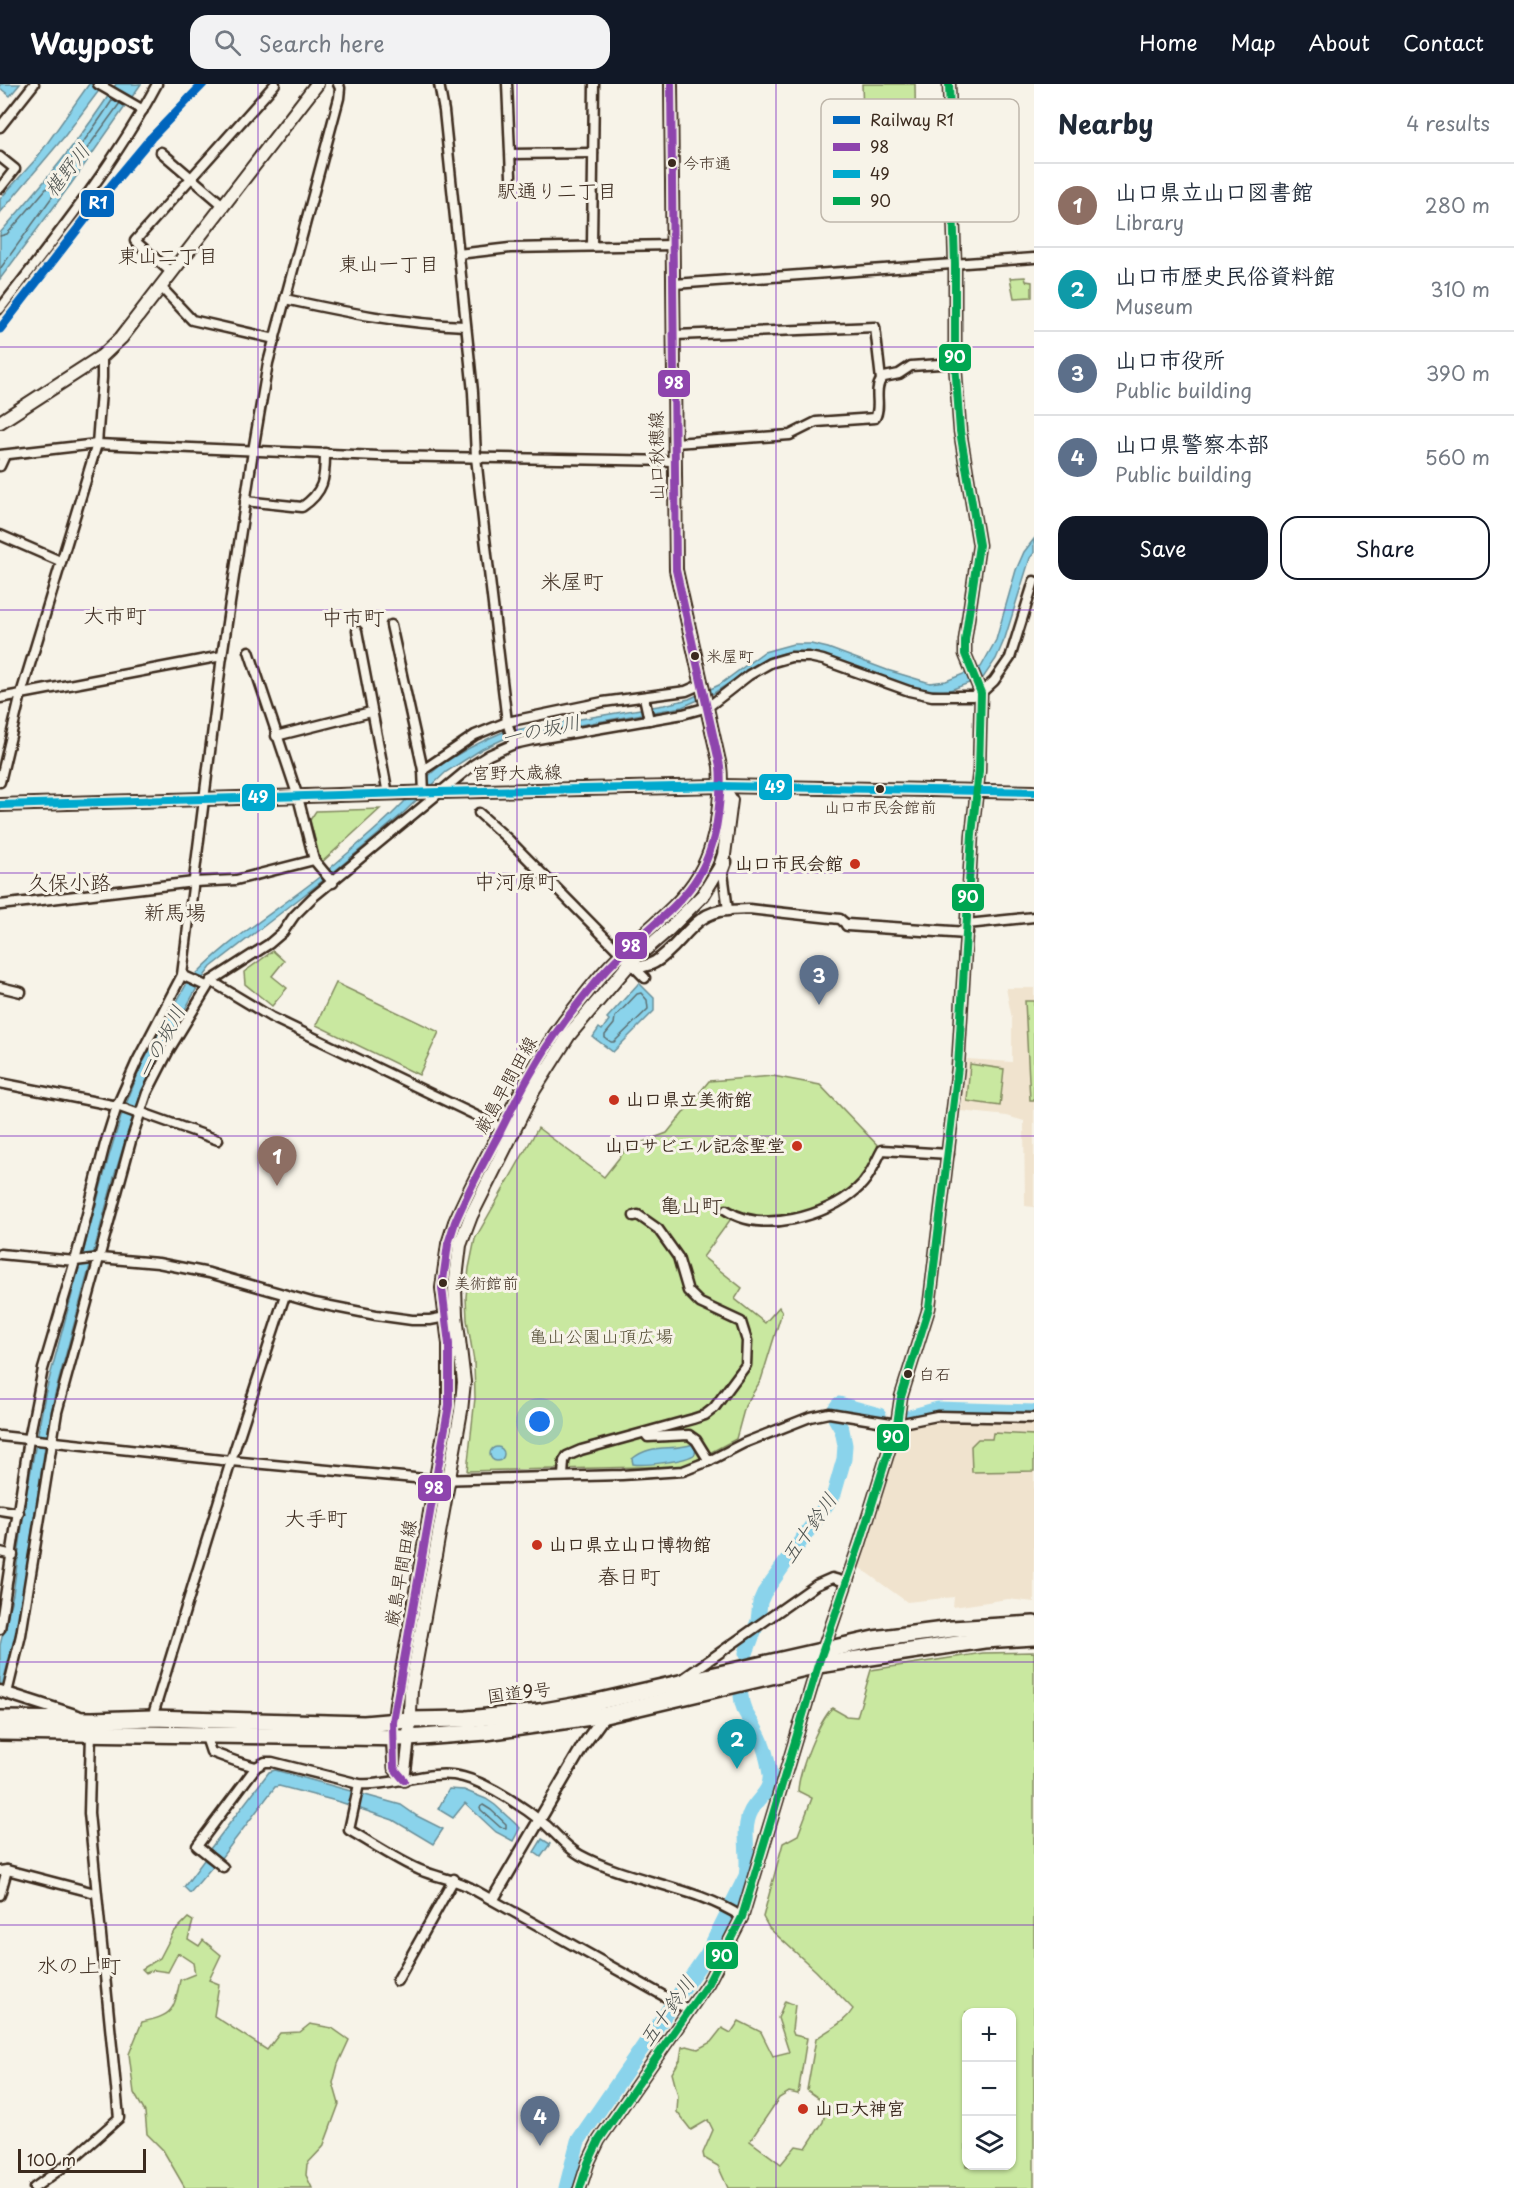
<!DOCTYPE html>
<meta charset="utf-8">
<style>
:root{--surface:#fff;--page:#f2f2f3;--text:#1f2937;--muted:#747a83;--line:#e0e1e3;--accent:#111827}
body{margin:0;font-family:"Playpen Sans","Klee One",sans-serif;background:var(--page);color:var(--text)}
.controls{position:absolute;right:18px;bottom:18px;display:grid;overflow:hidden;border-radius:12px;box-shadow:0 2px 4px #0004}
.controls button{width:54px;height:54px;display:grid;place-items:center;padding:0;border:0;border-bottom:2px solid var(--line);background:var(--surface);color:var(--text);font:30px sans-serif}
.scale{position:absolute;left:18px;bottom:15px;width:128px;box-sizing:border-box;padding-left:6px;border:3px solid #3b2a1e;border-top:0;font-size:16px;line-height:21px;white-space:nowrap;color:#3b2a1e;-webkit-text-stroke:4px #f7f3e8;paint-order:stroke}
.you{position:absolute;left:540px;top:1338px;width:21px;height:21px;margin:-15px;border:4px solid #fff;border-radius:50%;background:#1a73e8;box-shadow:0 0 0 9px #1a73e833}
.badge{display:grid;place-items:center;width:39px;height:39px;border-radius:50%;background:var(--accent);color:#fff;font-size:20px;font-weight:700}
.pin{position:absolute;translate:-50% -50px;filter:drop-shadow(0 2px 3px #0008)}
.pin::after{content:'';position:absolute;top:32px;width:21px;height:18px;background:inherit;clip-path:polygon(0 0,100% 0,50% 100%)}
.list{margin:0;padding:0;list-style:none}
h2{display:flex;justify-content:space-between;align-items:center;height:78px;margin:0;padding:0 24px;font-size:26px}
h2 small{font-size:20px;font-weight:400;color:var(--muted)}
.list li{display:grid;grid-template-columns:39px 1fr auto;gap:18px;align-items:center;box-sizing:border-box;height:84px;padding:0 24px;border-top:2px solid var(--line)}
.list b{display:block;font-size:22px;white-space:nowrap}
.list p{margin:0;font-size:20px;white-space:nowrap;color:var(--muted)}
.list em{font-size:20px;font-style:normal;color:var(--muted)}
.actions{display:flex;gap:12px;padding:18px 24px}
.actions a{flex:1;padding:14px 0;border:2px solid var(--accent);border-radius:18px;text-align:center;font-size:21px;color:var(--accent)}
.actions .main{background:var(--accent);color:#fff}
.icon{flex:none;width:33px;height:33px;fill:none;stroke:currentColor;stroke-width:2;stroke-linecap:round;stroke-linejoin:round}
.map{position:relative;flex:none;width:1034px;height:2104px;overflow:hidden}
header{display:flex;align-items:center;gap:36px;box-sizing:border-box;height:84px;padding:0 30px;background:var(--accent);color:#fff}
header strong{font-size:28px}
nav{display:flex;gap:33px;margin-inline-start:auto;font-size:21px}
.search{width:420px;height:54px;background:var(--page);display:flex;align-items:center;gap:15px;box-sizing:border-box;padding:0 21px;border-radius:18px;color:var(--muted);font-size:22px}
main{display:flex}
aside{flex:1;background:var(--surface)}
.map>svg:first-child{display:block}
</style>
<header>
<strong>Waypost</strong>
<div class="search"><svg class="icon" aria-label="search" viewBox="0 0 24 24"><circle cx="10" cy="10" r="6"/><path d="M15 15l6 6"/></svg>Search here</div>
<nav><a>Home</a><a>Map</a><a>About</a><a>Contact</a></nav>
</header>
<main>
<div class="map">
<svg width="1034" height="2104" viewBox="0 0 1034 2104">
<rect width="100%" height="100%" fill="#f7f3e8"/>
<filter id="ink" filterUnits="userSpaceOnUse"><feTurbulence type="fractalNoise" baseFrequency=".0167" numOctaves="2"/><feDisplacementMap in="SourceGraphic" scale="12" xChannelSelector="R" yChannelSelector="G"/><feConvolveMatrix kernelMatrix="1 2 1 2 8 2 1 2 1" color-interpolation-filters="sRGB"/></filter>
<g filter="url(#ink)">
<g fill="#f0e3ce">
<polygon points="1006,904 1034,904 1034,1123 1025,1122 1024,1037 1007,1032 961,1027 967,975 1012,978 1012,935"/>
<polygon points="945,1335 1034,1339 1034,1518 1008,1515 953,1523 954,1513 907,1518 860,1484 900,1354 908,1342"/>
</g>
<g fill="#c9e8a0" stroke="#82895f" stroke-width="1.5" fill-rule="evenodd">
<polygon points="862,0 915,0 916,64 864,63"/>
<polygon points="1025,193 1026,197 1032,198 1032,213 1014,214 1010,194"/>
<polygon points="380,725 321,779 310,736 316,727"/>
<polygon points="273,867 284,877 272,892 287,904 272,922 245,900 244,888"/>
<polygon points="336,899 439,948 419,991 316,941"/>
<polygon points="1025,917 1034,917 1034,1016 1030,1016"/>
<polygon points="970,980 1004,985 1000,1022 967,1017"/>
<polygon points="773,992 820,1001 882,1066 868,1093 834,1121 782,1138 733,1132 703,1173 742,1204 735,1215 765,1239 779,1223 782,1228 761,1296 745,1322 736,1355 685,1382 467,1387 475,1314 474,1277 467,1236 466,1213 469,1184 475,1155 538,1044 604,1093 627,1064 667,1049 709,997"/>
<polygon points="993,1349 1034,1351 1034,1387 972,1388 971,1362 978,1355 992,1355"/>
<path d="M1034,1568V2104H728L718,2082L704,2074L703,2069L713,2046L708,2036L691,2046L677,2028L678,2012L672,1989L680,1976L682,1963L687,1962L698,1965L711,1958L722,1944L731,1949L739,1937L761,1948L773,1972L789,1968L778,1934L785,1917L795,1921L792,1946L794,1951L807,1954L798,2010L789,2008L779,2014L750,2057L781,2080L796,2062L806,2064L823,2038L827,2020L807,2006L816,1955C829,1945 845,1939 853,1925L816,1887L769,1844L763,1833L783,1759L798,1751L812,1714L798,1707C799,1686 818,1639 832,1624L846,1632L857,1633L871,1586L983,1569ZM966,1928H1012V2082H966Z"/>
<path d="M188,1834L193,1837L188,1855L199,1862L203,1856L221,1871L209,1896L219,1900L214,1932L267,1966L280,1949L300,1948L310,1940L332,1944L349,1956L338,1980L333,1999L339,2020L323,2063L307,2080L306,2091L312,2104H185L163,2066L147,2050L145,2028L134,2009L129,1970L142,1938C173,1931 174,1927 180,1896L195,1890L193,1879L178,1869L168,1888L154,1886L146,1889L142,1885L160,1874L173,1849Z"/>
</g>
<g fill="#8ad3eb" stroke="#6a8f99" stroke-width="1.5">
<polygon points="0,0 20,0 10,12 0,4"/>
<polygon points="89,0 104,0 64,53 0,129 0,115 36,75"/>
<path d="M116,0H141L71,100L0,195V149C42,101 82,54 116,0Z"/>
<path d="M1034,455V469L1030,474L1005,554L996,575L983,594L950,606L941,607L910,603L818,569H784L770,573L714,609L682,623L506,654L482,665L446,688L400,732L330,791L211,883L202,895L154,981L135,1025L114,1093L54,1314L45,1363L18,1540L0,1610V1561L13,1510L27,1407L45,1311L109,1072L121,1033L141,982L186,901C226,855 281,825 328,786C352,765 378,745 400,722C412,711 422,697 435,686C454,670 480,658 503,648L664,621L689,615L719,601L764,568L793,560H811L828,564L887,586L930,599L946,597L981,583L996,556L1016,486L1024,468Z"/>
<polygon points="638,900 640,900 654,914 654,927 613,968 593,953 599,944 602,946 609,936 607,934"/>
<path d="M693,1360L696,1363L695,1370C687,1377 644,1382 633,1380L632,1375C653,1358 671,1368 693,1360Z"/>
<circle cx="497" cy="1370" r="7"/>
<polygon points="275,1686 401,1721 417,1732 443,1745 433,1760 393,1736 340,1718 279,1702 275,1703 221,1774 210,1765 269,1688"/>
<polygon points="449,1705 464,1706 486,1715 495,1721 520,1744 513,1757 496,1748 465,1719 453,1734 438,1725"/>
<polygon points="542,1755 550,1760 541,1773 534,1768"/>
<polygon points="204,1776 213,1782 190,1809 184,1803"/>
</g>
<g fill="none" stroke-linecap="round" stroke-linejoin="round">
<g stroke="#5b6e70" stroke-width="1.5">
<path d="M0,152L7,150C45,107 82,64 113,15"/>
<polyline points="0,185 120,19"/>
<polygon points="637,910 641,909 647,916 648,925 614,958 611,958 605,954 605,951 614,940 615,933"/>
<polygon points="483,1721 491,1726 506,1740 506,1744 500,1743 481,1726 480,1723"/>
</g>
<g stroke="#8ad3eb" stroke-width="15">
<polyline points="910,1333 938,1325 1034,1328"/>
<polyline points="746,1569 758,1537 760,1518 764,1509 834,1410 844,1375 845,1361 842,1346 835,1334 835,1325 839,1320 879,1331"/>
<path d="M566,2104L578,2057L707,1870L746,1792C750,1772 741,1746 751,1727C758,1714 772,1707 770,1690C768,1677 764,1661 758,1650C751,1636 742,1628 741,1612"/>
</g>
<defs>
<g id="minor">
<polyline points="98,0 143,26"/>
<polyline points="439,0 444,27 473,308 476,373 485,454 507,638 514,660"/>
<polyline points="507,0 511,92"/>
<polyline points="0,43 34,0"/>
<polyline points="161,68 224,122"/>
<polyline points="511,70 593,69"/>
<polyline points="0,73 15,85 0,104"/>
<polyline points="592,161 594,0"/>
<polyline points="458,170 510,164 673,161"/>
<polyline points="172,189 135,157 275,0"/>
<polyline points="674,200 1034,174"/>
<polyline points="161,203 192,236 275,255"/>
<path d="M285,215C344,228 404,240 465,242"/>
<path d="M0,225C56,153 114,81 157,0"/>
<path d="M675,251L875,243L881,296C873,307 882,322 875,334L816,338L790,351L675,359"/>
<polyline points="881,296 884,293 899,290 911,282 955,279"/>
<polyline points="0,371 97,360 378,372 675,377"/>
<polyline points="0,382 5,371"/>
<path d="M245,417L302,423C324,408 325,395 325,369"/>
<polyline points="0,451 60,477"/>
<polyline points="391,541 423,686 424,709"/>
<polyline points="357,547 388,710"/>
<polyline points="249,567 298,713 314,776 333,799"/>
<polyline points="644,613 649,636"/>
<polyline points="0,614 222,572"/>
<polyline points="276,652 371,628"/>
<polyline points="423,686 475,651 507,638 603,618 686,607 702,600"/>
<polyline points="0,698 21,610 97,360 102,294 102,272"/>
<polyline points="479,729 509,756 645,894"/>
<polyline points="727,778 723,789 728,826 749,825 840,835 847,841"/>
<polyline points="0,821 194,798 236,796 314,776"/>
<polyline points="967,840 1034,833"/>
<polyline points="182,891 206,902"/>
<polyline points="211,897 271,933 502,1044"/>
<polyline points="0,903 21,908"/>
<polyline points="0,999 117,1022 139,1030"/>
<polyline points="140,1028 218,1056"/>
<path d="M726,1126C762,1150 826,1133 857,1105C869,1095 875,1079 882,1066L949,1070"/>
<polyline points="0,1170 75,1177 100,1174 158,1179 209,1189 315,1219 376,1231 412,1236 430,1236 451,1232"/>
<polyline points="645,1349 648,1353 689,1351 696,1356 709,1377"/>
<polyline points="0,1352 231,1377 436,1396 622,1391 683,1387 709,1377 744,1359 810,1333 829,1329 897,1340 937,1332 1034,1334"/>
<polyline points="563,1392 564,1377 567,1372 581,1366 693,1335 705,1331 714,1324 746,1281 747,1257 741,1238 700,1219 688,1207 678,1173 658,1145 638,1131 634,1132"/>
<polyline points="0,1426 19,1429"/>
<polyline points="0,1468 13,1471"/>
<polyline points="0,1545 29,1355 43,1285 75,1177 105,1060 117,1022 137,977 182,891 222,572 253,367 268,279 339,14 340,4 338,0"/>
<polyline points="681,1596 816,1501 832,1494 846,1498"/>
<polyline points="7,1609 21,1551 57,1328 131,1057 147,1009 169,966 211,897 269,860 283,848 294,832 312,814 473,681 489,671 514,660 532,656 683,630 708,623 749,591 770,579 791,573 809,573 823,576 909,607 932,612 973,612 981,609 994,597 1010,574 1034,497"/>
<polyline points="152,1634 231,1377 285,1211"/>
<polyline points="205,1650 211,1668 238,1678 256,1683"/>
<path d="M359,1700L349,1746C372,1759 395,1775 420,1786C436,1793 453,1795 469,1803L689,1926"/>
<path d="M223,1783L197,1762L256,1683L265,1678H272L359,1700C392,1703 431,1684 463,1693C490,1700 525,1724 546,1741C557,1751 567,1764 580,1771C630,1798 695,1802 742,1833"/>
<polyline points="0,1787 7,1786 95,1809"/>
<polyline points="0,1811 7,1786"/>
<polyline points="397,1897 454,1795"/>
<polyline points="34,2104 66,2081 119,2034 89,1729 91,1648"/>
</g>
<g id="tertiary">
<polyline points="847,841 967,849"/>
<path d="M637,884C643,882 650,881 655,878C682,862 693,827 728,826"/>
<polyline points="0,1607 78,1632"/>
<polyline points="392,1653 394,1684 404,1696"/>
<polyline points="404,1696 409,1654"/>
<polyline points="493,1815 584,1660 605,1631"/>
<polyline points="580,2104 588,2079 599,2056 708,1899 742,1833 818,1581 860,1459 897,1340 901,1313 929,1224 958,983 972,750 979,687 981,609 965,570 965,556 979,461 960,347 955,279 955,180 949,0"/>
</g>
<g id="secondary">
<polyline points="0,338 102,272 121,254 317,0"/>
<polyline points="0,721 439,708 722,702 1034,708"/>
<path d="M392,1653L396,1620L449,1321V1260L442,1204L448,1160L455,1138C468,1107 484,1078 500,1048C519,1010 538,973 564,938C582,915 601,889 623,869C671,823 709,804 718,731C720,714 722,699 720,682L676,486L671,0"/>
<polyline points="409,1654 411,1605 461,1327 464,1298 456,1231 455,1203 460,1161 471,1132 534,1006 569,951 631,878 669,845 703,811 720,783 724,771 731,716 722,702"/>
</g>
<g id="trunk">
<polyline points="0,1635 93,1636 152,1634 364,1640 409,1636 467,1635 539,1628 596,1618 874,1555 952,1545 1034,1540"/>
<polyline points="0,1648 409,1654 486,1648 605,1631 818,1581 984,1556 1034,1553"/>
</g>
</defs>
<use href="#minor" stroke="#3b2a1e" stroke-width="13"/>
<use href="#tertiary" stroke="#3b2a1e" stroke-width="15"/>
<use href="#secondary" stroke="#3b2a1e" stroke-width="16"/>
<use href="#trunk" stroke="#3b2a1e" stroke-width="20"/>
<use href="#minor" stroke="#f7f3e8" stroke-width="8"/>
<use href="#tertiary" stroke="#f7f3e8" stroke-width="10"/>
<use href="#secondary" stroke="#f7f3e8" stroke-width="12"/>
<use href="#trunk" stroke="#f7f3e8" stroke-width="15"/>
<defs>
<path id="bus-1" d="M404,1696L394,1684L393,1638L449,1321V1260L442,1204L448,1160L455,1138C468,1107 484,1078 500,1048C519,1010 538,973 564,938C582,915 601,889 623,869C671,823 709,804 718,731C720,714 722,699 720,682L676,486L671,0"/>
<polyline id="bus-2" points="0,721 439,708 722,702 1034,708"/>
<polyline id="bus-3" points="580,2104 588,2079 599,2056 708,1899 742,1833 818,1581 860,1459 897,1340 901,1313 929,1224 958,983 972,750 979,687 981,609 965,570 965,556 979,461 960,347 955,279 955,180 949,0"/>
</defs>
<use href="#bus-1" stroke="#f7f3e8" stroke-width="12"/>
<use href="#bus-2" stroke="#f7f3e8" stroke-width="12"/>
<use href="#bus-3" stroke="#f7f3e8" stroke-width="12"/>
<use href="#bus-1" stroke="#8e44ad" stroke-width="8"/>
<use href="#bus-2" stroke="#00a9ce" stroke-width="8"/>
<use href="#bus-3" stroke="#00a651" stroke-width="8"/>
<defs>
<polyline id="rail-1" points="0,245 111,102 151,54 203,0"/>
</defs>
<use href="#rail-1" stroke="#f7f3e8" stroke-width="14"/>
<use href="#rail-1" stroke="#0065bd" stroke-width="9"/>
</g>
</g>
<path fill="none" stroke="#7b2cbf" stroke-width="1.5" stroke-opacity="0.55" d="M258,0V2104M517,0V2104M776,0V2104M0,263H1034M0,526H1034M0,789H1034M0,1052H1034M0,1315H1034M0,1578H1034M0,1841H1034"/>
<g fill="#3b2a1e" stroke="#f7f3e8" stroke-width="2">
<circle cx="672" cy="79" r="5"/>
<circle cx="695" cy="572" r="5"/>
<circle cx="880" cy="705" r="5"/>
<circle cx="443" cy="1199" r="5"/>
<circle cx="908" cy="1290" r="5"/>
</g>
<g fill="#c8321e" stroke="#f7f3e8" stroke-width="2">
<circle cx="855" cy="780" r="6"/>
<circle cx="614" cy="1016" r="6"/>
<circle cx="797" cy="1062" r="6"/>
<circle cx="537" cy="1461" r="6"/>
<circle cx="803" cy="2025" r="6"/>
</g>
<g text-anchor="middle" stroke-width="6" stroke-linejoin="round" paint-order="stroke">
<g font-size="16" fill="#3b2a1e" stroke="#f7f3e8" text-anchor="start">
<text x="683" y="85">今市通</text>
<text x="706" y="578">米屋町</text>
<text x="880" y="729" text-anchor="middle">山口市民会館前</text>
<text x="454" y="1205">美術館前</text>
<text x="919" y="1296">白石</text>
</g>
<g font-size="18" fill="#3b2a1e" stroke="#f7f3e8">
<text transform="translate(657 372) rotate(-91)" y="6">山口秋穂線</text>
<text transform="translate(517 689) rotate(-1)" y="6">宮野大歳線</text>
<text transform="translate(506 1001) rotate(-61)" y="6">厳島早間田線</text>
<text transform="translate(401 1489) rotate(-80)" y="6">厳島早間田線</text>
<text transform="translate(519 1609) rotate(-7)" y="6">国道9号</text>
</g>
<g font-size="18" font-weight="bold" fill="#3b2a1e" stroke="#f7f3e8" text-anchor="start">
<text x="843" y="786" text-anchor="end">山口市民会館</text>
<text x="626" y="1022">山口県立美術館</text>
<text x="785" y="1068" text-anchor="end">山口サビエル記念聖堂</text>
<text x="549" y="1467">山口県立山口博物館</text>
<text x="815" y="2031">山口大神宮</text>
</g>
<g font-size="18" fill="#575038" stroke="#f7f3e8">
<text x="601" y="1259">亀山公園山頂広場</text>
</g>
<g font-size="20" font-style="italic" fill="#4f5451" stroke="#f7f3e8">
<text transform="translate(67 86) rotate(-52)" y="7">椹野川</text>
<text transform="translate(541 646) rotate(-12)" y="7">一の坂川</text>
<text transform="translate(161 958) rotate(-62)" y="7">一の坂川</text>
<text transform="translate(809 1444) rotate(-55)" y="7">五十鈴川</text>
<text transform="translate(667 1927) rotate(-55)" y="7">五十鈴川</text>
</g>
<g font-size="20" fill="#3b2a1e" stroke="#f7f3e8">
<text x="557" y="114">駅通り二丁目</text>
<text x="168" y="179">東山二丁目</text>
<text x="389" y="187">東山一丁目</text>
</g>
<g font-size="21" fill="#3b2a1e" stroke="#f7f3e8">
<text x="572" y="505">米屋町</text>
<text x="115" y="539">大市町</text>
<text x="353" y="541">中市町</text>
<text x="516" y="805">中河原町</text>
<text x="69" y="806">久保小路</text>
<text x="175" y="836">新馬場</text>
<text x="691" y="1129">亀山町</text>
<text x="316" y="1442">大手町</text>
<text x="629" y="1500">春日町</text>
<text x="79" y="1889">水の上町</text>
</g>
</g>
<rect x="821" y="15" width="198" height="123" rx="9" fill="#f7f3e8" stroke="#bfb7ab" stroke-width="1.5"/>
<rect x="833" y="32" width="27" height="8" fill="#0065bd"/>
<rect x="833" y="59" width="27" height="8" fill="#8e44ad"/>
<rect x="833" y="86" width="27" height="8" fill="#00a9ce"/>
<rect x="833" y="113" width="27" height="8" fill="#00a651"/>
<g font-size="16" fill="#3b2a1e">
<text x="870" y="42">Railway R1</text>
<text x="870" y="69">98</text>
<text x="870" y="96">49</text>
<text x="870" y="123">90</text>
</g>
<g stroke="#f7f3e8" stroke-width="2">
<rect x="80" y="105" width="35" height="29" rx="6" fill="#0065bd"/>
<rect x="938" y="259" width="34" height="29" rx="6" fill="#00a651"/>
<rect x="657" y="285" width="34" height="29" rx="6" fill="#8e44ad"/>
<rect x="758" y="689" width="35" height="28" rx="6" fill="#00a9ce"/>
<rect x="241" y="699" width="35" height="29" rx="6" fill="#00a9ce"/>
<rect x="951" y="799" width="34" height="29" rx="6" fill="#00a651"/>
<rect x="614" y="847" width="34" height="29" rx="6" fill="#8e44ad"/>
<rect x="876" y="1339" width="34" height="29" rx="6" fill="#00a651"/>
<rect x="417" y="1390" width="35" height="28" rx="6" fill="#8e44ad"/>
<rect x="705" y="1857" width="34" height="29" rx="6" fill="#00a651"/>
</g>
<g font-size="16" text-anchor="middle" font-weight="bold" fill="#fff">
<text x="98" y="125">R1</text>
<text x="955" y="279">90</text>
<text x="674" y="305">98</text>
<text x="775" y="709">49</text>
<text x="258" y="719">49</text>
<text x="968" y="819">90</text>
<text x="631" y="868">98</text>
<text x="893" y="1359">90</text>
<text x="434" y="1410">98</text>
<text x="722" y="1878">90</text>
</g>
</svg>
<div class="controls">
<button>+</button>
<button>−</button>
<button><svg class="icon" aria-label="layers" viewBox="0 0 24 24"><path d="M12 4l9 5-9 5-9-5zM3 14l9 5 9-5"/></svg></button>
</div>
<div class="scale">100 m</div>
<div class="you"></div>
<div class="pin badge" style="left:277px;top:1102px;background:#8d6e63">1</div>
<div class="pin badge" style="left:737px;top:1685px;background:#0f9aa8">2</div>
<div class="pin badge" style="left:819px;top:921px;background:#5c6f8a">3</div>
<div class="pin badge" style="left:540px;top:2062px;background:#5c6f8a">4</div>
</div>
<aside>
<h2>Nearby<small>4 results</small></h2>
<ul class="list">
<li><span class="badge" style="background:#8d6e63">1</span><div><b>山口県立山口図書館</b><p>Library</p></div><em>280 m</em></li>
<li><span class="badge" style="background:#0f9aa8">2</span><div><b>山口市歴史民俗資料館</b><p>Museum</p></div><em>310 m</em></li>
<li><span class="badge" style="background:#5c6f8a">3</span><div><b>山口市役所</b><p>Public building</p></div><em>390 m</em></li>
<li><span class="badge" style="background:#5c6f8a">4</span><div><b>山口県警察本部</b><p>Public building</p></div><em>560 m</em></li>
</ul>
<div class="actions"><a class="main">Save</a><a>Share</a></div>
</aside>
</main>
